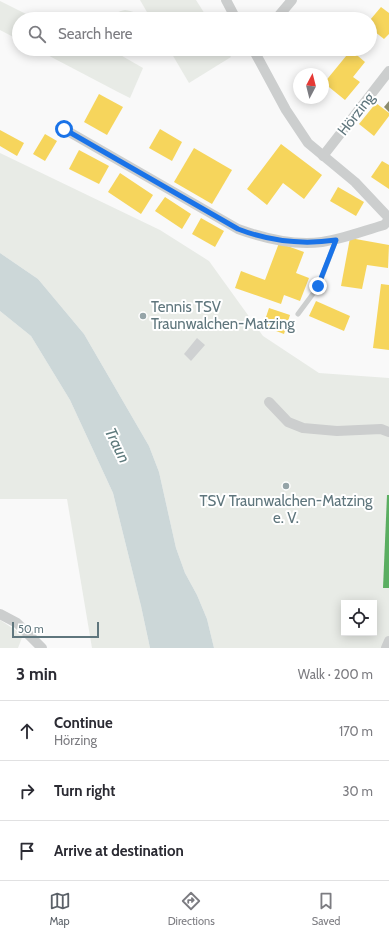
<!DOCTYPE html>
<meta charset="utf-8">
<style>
:root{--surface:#fff;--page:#f7f7f7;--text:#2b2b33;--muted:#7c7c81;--line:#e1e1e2;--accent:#5b6168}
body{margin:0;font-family:Cabin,sans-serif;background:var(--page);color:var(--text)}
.controls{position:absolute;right:12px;bottom:12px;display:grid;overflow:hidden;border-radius:0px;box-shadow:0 2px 10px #0003}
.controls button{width:36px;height:36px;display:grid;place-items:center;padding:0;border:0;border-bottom:1px solid var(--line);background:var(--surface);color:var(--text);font:20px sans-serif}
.compass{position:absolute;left:293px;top:68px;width:36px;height:36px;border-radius:50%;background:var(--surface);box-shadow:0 2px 10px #0003;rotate:7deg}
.scale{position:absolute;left:12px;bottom:10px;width:87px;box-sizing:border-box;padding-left:4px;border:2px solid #5f767d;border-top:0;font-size:11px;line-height:14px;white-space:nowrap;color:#5f767d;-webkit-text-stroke:3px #fff;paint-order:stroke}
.stop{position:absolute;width:12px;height:12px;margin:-9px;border:3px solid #1a73e8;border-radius:50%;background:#fff}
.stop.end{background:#1a73e8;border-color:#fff;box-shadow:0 1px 4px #0008}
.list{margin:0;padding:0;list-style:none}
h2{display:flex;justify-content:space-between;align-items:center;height:52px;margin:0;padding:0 16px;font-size:17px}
h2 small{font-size:13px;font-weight:400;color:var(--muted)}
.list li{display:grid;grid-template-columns:26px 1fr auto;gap:12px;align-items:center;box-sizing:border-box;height:60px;padding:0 16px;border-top:1px solid var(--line)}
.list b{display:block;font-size:15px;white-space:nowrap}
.list p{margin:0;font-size:13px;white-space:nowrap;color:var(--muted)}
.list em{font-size:13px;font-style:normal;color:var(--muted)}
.icon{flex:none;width:22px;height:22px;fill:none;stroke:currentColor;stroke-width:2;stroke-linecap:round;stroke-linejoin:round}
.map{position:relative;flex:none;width:389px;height:648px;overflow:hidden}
.search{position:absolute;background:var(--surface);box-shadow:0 2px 10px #0003;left:12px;right:12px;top:12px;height:44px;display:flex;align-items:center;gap:10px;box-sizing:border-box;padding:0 14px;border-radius:22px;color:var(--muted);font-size:15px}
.sheet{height:232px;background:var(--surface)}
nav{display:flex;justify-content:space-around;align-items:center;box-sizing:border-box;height:56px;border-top:1px solid var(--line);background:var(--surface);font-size:11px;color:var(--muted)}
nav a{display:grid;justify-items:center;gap:2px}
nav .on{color:var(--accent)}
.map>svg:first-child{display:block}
</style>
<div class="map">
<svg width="389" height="648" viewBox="0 0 389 648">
<rect width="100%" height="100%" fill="#f9f9f9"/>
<g fill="#e8ebe6" fill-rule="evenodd">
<polygon points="140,0 196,0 208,19 151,19"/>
<polygon points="0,1 36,19 19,19 19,40 0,30"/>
<path d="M125,10C133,11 137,13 142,19H111C115,13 119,11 125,10Z"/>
<polygon points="36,49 110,49 143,68 130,98 118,92"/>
<polygon points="169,49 226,49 231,57 189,83"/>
<path d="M0,153L160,230L209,261L263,336L319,373L389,378V648H214L207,619L197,595L185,573L176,548L159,472L149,446L84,334L38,279L0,253ZM344,603H374V633H344Z"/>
<polygon points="0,311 31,336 70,400 113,493 141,606 150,648 92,648 67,499 0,499"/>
<polygon points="0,620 23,635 18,648 0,648"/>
</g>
<polygon fill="#ccd7d8" points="0,253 38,279 84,334 149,446 159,472 176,548 185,573 197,595 207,619 214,648 150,648 141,606 113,493 70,400 31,336 0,311"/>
<g fill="#f6d55c">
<polygon points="381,7 389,13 389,34 384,39 370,28 370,20"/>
<polygon points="351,50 365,62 353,77 360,82 345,100 324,83"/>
<polygon points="99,94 123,107 107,135 84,122"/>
<polygon points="376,103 389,113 389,116 374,136 359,124"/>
<polygon points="160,129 182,142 172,161 149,148"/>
<polygon points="0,130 24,143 17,156 0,146"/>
<polygon points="45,134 57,141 45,161 33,154"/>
<polygon points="281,144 322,175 304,199 283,183 267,205 247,189"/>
<polygon points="194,148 232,170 212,204 174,182"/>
<polygon points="79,150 109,166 99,184 69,169"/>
<polygon points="382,161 389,165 389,189 371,177"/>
<polygon points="120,173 153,195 141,214 108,192"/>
<polygon points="338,187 364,202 356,216 330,201"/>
<polygon points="165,197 191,214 182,229 155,211"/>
<polygon points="201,218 224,231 215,247 192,234"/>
<polygon points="350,238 389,245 388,268 367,265 362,289 341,286"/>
<polygon points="279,243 304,252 296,273 309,278 300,301 284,295 281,304 235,288 241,271 265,280"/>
<polygon points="381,284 389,285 389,350 373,348"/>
<polygon points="316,301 350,316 344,331 309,316"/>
<polygon points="269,308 290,315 284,334 263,326"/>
</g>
<polygon fill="#5aae61" points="387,495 389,495 389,588 383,588"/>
<polygon fill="#8c8c6e" points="389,101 389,112 384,107"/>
<polygon fill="#cfd1d2" points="197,338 205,345 191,361 184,354"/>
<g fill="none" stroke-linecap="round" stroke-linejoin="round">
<polyline stroke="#cccece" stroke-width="5" points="298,314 318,287 336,240"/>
<g stroke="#cccece" stroke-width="10">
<polyline points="226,0 236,19"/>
<polyline points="276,19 292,0"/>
<polyline points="253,49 286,110 308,143 355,182 389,218"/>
<path d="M64,129L238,229C263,238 294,246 322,242C343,239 363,231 384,225L389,220"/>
<polyline points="323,156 389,71"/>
<polyline points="269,402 288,422 303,428 337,431 381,429 389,432"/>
<polyline points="0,614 17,623 42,648"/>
<polyline points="386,648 389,641"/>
</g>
</g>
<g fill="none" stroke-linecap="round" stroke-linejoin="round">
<path stroke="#1a73e8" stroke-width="5" d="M64,129L238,229C269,241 302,245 336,240L318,286"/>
</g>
<g fill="#95a4a8" stroke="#fff" stroke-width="1.5">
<circle cx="143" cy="316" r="4"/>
<circle cx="286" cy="486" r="4"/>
</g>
<g text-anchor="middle" stroke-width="4" stroke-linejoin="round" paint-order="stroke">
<g font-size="15" fill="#5f767d" stroke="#fff">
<text transform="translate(356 114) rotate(-52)" y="5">Hörzing</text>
</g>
<g font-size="15" fill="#5f767d" stroke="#fff" text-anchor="start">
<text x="151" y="312">Tennis TSV<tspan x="151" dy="17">Traunwalchen-Matzing</tspan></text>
<text x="286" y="506" text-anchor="middle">TSV Traunwalchen-Matzing<tspan x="286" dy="17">e. V.</tspan></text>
</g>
<g font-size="16" font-style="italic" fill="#5f7b7d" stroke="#fff">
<text transform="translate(118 445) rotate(64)" y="6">Traun</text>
</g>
</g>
</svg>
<div class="controls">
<button><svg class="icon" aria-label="locate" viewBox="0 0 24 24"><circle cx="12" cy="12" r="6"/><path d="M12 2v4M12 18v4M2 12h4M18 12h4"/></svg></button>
</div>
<svg class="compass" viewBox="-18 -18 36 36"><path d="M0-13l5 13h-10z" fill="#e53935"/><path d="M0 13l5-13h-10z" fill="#7c7c81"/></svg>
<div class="scale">50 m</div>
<div class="stop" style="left:64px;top:129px"></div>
<div class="stop end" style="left:318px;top:286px"></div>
<div class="search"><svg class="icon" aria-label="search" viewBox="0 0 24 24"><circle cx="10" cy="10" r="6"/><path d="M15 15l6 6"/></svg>Search here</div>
</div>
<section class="sheet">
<h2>3 min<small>Walk · 200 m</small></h2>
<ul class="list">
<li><svg class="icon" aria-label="ahead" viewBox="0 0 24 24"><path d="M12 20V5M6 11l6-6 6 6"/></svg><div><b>Continue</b><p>Hörzing</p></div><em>170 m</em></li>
<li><svg class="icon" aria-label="right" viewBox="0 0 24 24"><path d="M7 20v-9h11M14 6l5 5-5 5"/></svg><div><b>Turn right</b></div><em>30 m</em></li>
<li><svg class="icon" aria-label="arrive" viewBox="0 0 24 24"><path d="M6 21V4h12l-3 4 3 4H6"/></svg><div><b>Arrive at destination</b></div></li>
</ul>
</section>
<nav>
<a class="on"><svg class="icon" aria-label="map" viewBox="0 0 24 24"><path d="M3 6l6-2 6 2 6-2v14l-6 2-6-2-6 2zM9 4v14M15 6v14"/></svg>Map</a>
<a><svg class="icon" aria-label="directions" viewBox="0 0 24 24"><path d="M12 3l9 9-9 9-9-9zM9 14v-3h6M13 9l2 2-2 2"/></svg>Directions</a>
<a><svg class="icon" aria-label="saved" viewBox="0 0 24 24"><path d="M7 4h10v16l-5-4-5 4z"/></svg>Saved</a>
</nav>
